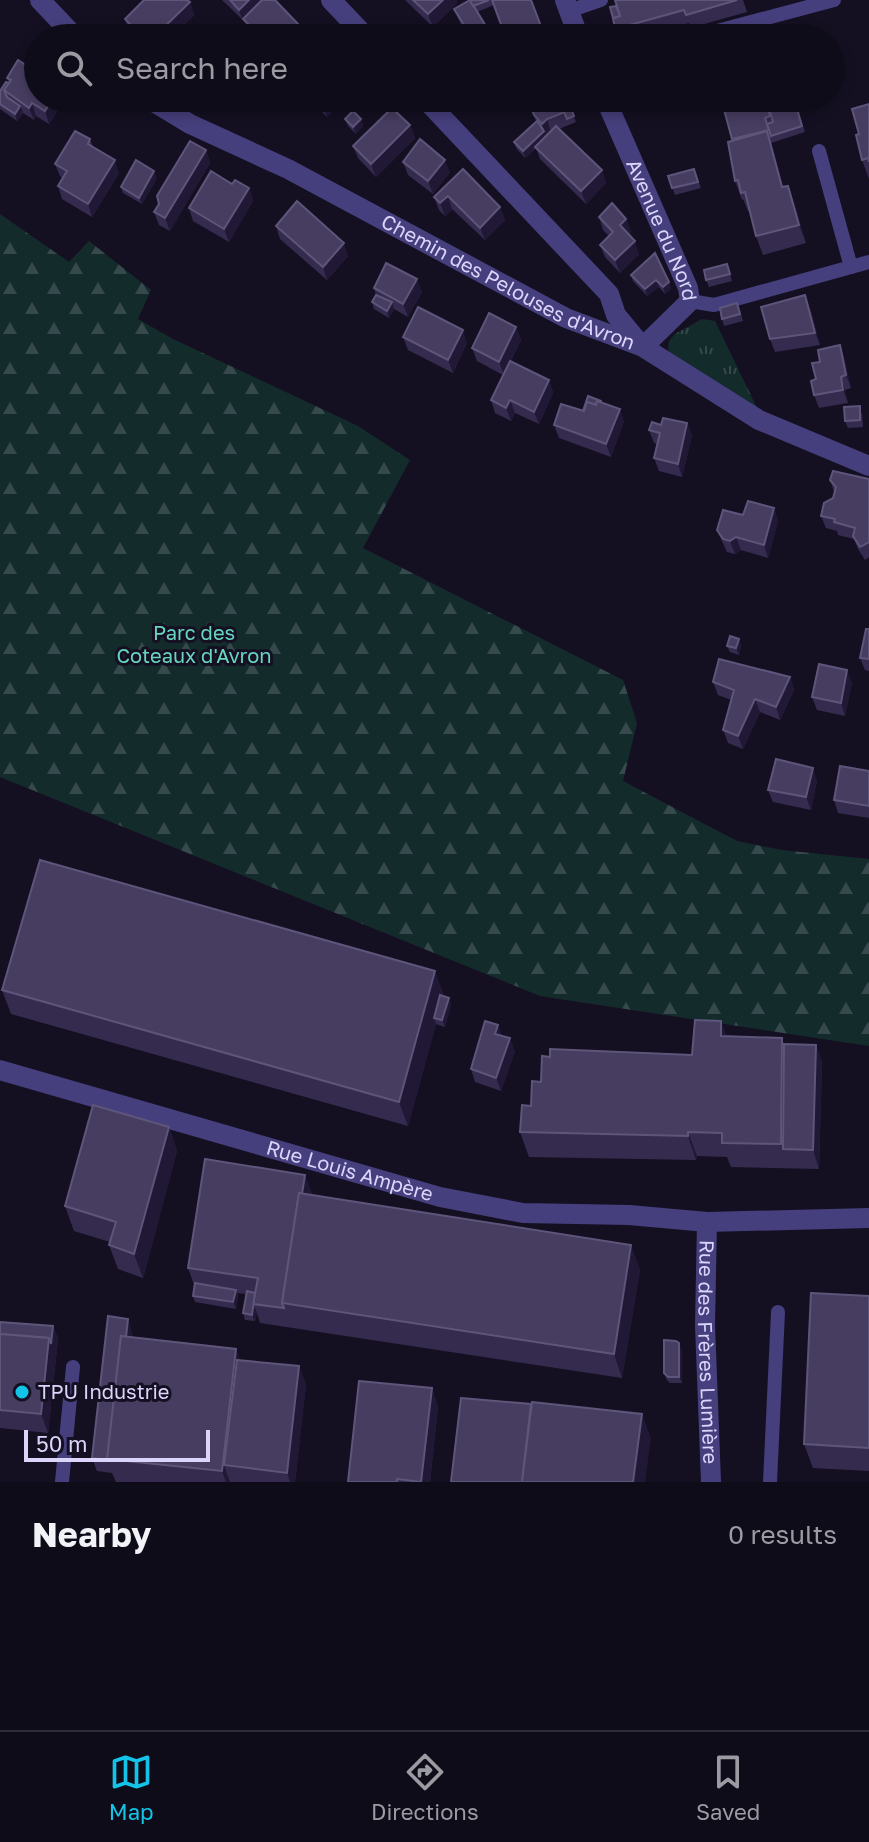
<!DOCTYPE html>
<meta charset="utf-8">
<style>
:root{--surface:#0f0c1a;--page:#1d1a27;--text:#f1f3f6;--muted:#9b9ba2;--line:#2f2c39;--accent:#14c4e8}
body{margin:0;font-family:"Golos Text",sans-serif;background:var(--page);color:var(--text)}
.scale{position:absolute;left:24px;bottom:20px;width:186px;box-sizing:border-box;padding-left:8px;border:4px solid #dcd5fb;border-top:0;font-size:22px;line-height:28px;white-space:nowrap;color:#dcd5fb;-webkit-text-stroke:6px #141022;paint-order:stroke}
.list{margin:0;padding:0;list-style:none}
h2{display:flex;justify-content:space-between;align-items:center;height:104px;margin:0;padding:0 32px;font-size:34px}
h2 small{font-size:26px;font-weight:400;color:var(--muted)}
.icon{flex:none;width:44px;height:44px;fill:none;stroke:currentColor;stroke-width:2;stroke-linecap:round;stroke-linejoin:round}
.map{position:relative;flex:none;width:869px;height:1482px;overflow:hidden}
.search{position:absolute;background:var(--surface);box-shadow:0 4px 12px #0003;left:24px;right:24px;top:24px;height:88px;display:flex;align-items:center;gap:20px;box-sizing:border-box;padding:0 28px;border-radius:44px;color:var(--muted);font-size:30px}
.sheet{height:248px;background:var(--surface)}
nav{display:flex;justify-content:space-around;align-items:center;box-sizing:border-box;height:112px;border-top:2px solid var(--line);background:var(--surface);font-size:22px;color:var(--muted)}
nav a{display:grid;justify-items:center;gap:4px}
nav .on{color:var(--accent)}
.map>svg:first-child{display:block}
</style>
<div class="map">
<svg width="869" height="1482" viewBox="0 0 869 1482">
<defs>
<pattern id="grass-tufts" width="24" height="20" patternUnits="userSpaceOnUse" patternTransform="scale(2)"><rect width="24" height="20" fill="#142b2c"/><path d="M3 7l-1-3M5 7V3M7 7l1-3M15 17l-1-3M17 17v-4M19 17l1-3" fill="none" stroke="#36494c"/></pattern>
<pattern id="forest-firs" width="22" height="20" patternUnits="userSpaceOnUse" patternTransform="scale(2)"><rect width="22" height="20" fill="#142b2c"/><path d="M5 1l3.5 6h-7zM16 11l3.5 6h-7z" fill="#36494c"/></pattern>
</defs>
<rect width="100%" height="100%" fill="#141022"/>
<polygon fill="url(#grass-tufts)" points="702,319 715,321 757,408 670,353 668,348 669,341 675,334"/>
<polygon fill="url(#forest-firs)" points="0,214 69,262 89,241 151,290 138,319 173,339 358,426 410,460 363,548 623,680 637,723 623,781 737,841 782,850 869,859 869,1046 540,996 0,777"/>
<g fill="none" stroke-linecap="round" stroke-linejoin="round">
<g stroke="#463f7d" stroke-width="14">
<polyline points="569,11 601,0"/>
<polyline points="691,38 834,0"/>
<polyline points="819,151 851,267"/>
<polyline points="690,301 714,305 869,262"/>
<polyline points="62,1482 73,1367"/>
<polyline points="770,1482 778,1312"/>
</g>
<g stroke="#463f7d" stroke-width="20">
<polyline points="40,0 76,38"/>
<polyline points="331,0 367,38"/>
<polyline points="565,0 579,38"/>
<path id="s1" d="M147,98L190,124L288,169L566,318L643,347L759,420L869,466"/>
<polyline points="424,98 609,294 616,315 640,344"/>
<path id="s2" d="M605,98L688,288L690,301L643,347"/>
<path id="s3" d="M0,1070L440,1197L523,1213L629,1215L707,1222L869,1218"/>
<path id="s4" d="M707,1222L705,1325L711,1482"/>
</g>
</g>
<g fill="#352b4f">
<polygon points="222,0 275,0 305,38 254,38 248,32 245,22"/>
<polygon points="405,0 456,0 457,3 433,27"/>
<polygon points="474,0 531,0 546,38 506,38 494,5 477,12 493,38 464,38 461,28 462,27 454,9"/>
<polygon points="615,0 743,0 747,12 690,28 689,23 635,38 619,38 615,29 616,6"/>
<polygon points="190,2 194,15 171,38 135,38 129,32 125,19"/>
<polygon points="7,78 38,98 66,98 49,124 36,116 34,120 23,113 17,121 0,109 0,91 9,83"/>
<polygon points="308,98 347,98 327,117"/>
<polygon points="526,98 567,98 576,122 559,129 602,170 606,183 586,204 540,159 536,148 525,158 516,148 514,142 536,121"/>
<polygon points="672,98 715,98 676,110"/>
<polygon points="722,102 768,104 782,109 796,105 805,132 771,143 783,187 788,186 806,243 763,255 756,236 750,211 748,211 743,199 742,200 735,181 733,140"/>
<polygon points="869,104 869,179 862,160 859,134"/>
<polygon points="345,119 361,119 363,126 356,134 348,126"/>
<polygon points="410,125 415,138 376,177 358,158 353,146"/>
<polygon points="90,139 93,147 119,173 92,217 62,199 58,186 62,178 60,176 55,164"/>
<polygon points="206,150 210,163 170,231 159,225 154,212 159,204"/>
<polygon points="403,162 450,172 433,194 408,175"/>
<polygon points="463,169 500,207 505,220 485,240 452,209 445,216 439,210 434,197"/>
<polygon points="694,169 701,188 675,195 668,176"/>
<polygon points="157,178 142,204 123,193 121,187"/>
<polygon points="232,184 249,188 253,201 229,242 193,221 189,208"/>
<polygon points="599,217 626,219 631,232 628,234 639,254 620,273 605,257 600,245 609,236 603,230"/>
<polygon points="276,226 348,256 327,280 280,239"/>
<polygon points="727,264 732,281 709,287 706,280"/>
<polygon points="631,275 669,282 671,289 665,294 659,287 647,296 633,281"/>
<polygon points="374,288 422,292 408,317 394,309 389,318 374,309 372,302 376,295"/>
<polygon points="810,308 820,345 775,352 770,339"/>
<polygon points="740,310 743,321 724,326 722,319"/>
<polygon points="516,327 521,340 511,361 549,380 553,393 539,424 515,413 511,421 495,413 491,400 503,375 477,361 472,348"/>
<polygon points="403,337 467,343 453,373 408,350"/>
<polygon points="840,345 844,358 851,388 845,390 848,403 819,408 814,395 816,379"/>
<polygon points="601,401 624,421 611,457 559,438 554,425"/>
<polygon points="862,413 863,427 848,428 845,421"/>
<polygon points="687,423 692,436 682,477 659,471 654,458 657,444 654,443 649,430 661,425"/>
<polygon points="869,479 869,557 865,560 858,549 854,539 838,535 837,531 826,528 821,516 833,498 834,492 830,480"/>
<polygon points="774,508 778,521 768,558 741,550 735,554 727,552 717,530 743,515"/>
<polygon points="869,629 869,671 865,670 860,658"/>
<polygon points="739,639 741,646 739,655 730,652 727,646"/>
<polygon points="790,677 794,690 780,720 760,712 743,749 728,743 723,730 731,700 718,695 713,682"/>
<polygon points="852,683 845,716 817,710 812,697"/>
<polygon points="869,771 869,818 838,813 834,800"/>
<polygon points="817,780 811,810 773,802 768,790"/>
<polygon points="2,990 444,996 451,1004 445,1027 436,1024 408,1126 11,1014"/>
<polygon points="721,1021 726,1036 782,1038 784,1044 816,1045 822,1063 819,1169 731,1167 727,1157 697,1156 696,1160 529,1157 520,1132 541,1082 692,1055"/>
<polygon points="498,1025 502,1036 515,1051 501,1091 475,1082 471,1069"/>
<polygon points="169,1127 177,1151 143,1278 118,1269 109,1245 110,1242 74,1231 65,1206"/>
<polygon points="305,1175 311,1195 640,1269 622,1378 260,1323 257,1313 255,1321 245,1320 243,1313 246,1294 237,1293 238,1296 236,1309 195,1302 193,1296 194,1285 188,1268"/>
<polygon points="869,1296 869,1471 813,1468 804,1444"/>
<polygon points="0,1322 53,1326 58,1339 48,1433 0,1428"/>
<polygon points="132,1332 132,1337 240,1360 306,1384 295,1482 116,1482 112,1473 97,1471 92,1458"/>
<polygon points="682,1350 682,1383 670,1383 667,1380 664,1373"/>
<polygon points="432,1388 438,1407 430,1482 348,1482"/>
</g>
<g fill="#201835">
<polygon points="249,0 267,0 243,19 244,23 239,10"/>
<polygon points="443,0 456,0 457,3 433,27 428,14"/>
<polygon points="190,2 194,15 171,38 153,38"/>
<polygon points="301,27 305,38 291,38"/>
<polygon points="53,98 66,98 49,124 45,111"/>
<polygon points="329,98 347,98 327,117 322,104"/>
<polygon points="498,98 507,98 499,106 497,99"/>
<polygon points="32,103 36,116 34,120 29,108"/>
<polygon points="20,106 23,112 17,121 15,114"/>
<polygon points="361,119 363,126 356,134 353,127"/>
<polygon points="547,119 551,132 546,137 542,124"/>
<polygon points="410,125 415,138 376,177 371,164"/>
<polygon points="544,131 546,137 525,158 523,151"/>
<polygon points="767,131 773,150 789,206 782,187"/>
<polygon points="206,150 210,163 170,231 165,218"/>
<polygon points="115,160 119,173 92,217 88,204"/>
<polygon points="445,160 450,172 433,194 428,181"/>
<polygon points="602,170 606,183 586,204 581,191"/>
<polygon points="154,171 157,178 142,204 139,198"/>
<polygon points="788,186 795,205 806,243 799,225"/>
<polygon points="249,188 253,201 229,242 224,229"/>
<polygon points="448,196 452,209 445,216 440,203"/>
<polygon points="500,207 505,220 485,240 480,228"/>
<polygon points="626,219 631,232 624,238 620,225"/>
<polygon points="635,241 639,254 620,273 615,260"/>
<polygon points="344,243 348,256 327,280 323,267"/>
<polygon points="417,279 422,292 408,317 403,304"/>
<polygon points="656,280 659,287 647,296 645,289"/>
<polygon points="669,282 671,289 665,294 663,287"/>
<polygon points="805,295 810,308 820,345 815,333"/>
<polygon points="392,302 394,309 389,318 387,311"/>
<polygon points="516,327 521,340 504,375 499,362"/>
<polygon points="463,330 467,343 453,373 448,360"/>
<polygon points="840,345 844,358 851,388 846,375"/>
<polygon points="841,377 845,390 848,403 843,390"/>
<polygon points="549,380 553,393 539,424 534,412"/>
<polygon points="510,400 515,413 511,421 506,408"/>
<polygon points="620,409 624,421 611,457 606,444"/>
<polygon points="687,423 692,436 682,477 678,464"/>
<polygon points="774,508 778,521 768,558 764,545"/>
<polygon points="736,537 741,550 735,554 730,541"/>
<polygon points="739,639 741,646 739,655 736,648"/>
<polygon points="847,670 852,683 845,716 841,703"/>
<polygon points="790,677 794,690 780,720 776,707"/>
<polygon points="755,699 760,712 743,749 738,736"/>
<polygon points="813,768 817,780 811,810 806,797"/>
<polygon points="435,971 444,995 438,1019 434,1018 436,1024 408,1126 399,1102"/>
<polygon points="449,998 451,1004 445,1027 442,1020"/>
<polygon points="721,1021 729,1046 721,1036"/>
<polygon points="498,1025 503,1038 495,1034"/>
<polygon points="510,1038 515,1051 501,1091 496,1078"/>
<polygon points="782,1038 791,1062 783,1149 781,1144"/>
<polygon points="816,1045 822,1063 819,1169 813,1150"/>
<polygon points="169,1127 177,1151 143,1278 134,1254"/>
<polygon points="688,1132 697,1156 696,1160 688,1136"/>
<polygon points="305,1175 312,1193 295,1305 285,1303"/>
<polygon points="631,1245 640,1269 622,1378 614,1354"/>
<polygon points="236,1290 238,1296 236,1309 233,1302"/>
<polygon points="254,1306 257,1313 255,1321 252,1315"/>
<polygon points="128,1319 132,1332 119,1460 113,1460"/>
<polygon points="53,1326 58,1339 48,1433 41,1414 49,1338"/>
<polygon points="679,1343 682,1350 682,1383 679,1377"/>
<polygon points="236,1349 245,1373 224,1465 230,1482 226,1482 222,1471"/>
<polygon points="299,1366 306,1384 295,1482 290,1482 287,1473"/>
<polygon points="432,1388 438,1407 430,1482 422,1482"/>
<polygon points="642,1414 651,1438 645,1482 633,1482"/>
</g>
<g fill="#473d61" stroke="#5e557a" stroke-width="2">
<polygon points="144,0 187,0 190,2 153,38 143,38 125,19"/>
<polygon points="230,0 249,0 239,10"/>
<polygon points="262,0 275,0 301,27 291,38 263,38 243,19"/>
<polygon points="413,0 443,0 428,14"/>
<polygon points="470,0 492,36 489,38 472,38 470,36 467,38 461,28 464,25 454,9"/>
<polygon points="474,0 489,0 473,6 470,1"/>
<polygon points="492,0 531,0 542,29 517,38 506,38"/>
<polygon points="615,0 737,0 686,15 684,10 615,29 613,18 620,16"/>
<polygon points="616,6 620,16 613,18 610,7"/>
<polygon points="18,60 38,73 38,98 53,98 45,111 32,103 29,108 4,90 11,80 7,78"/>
<polygon points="6,82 9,83 4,90 7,97 20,106 15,114 0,104 0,91"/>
<polygon points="316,98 329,98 322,104"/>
<polygon points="527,98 551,98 553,102 559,100 565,112 547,119 542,124 534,115"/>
<polygon points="551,98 567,98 574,116 567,119 559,100 553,102"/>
<polygon points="736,98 765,98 770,116 765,118 769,130 732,139 722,102"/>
<polygon points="779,100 782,109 796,105 802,126 771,136 767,124 773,122 768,104"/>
<polygon points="869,104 869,162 868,158 862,160 856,135 859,134 852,109"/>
<polygon points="392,108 410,125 371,164 353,146"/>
<polygon points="353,111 361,119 353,127 345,119"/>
<polygon points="537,121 544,131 523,151 514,142"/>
<polygon points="556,126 602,170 581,191 535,147"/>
<polygon points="75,131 90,139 88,144 115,160 88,204 58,186 67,171 55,164"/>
<polygon points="767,131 782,187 788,186 799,225 756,236 745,192 741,193 738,180 735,181 728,142"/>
<polygon points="420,139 445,160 428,181 403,162"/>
<polygon points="190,141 206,150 165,218 154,212 159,204 157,196"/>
<polygon points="136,160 154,171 139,198 121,187"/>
<polygon points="463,169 500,207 480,228 448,196 440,203 434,197"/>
<polygon points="694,169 698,182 672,188 668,176"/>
<polygon points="211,171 232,184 235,180 249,188 224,229 189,208"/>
<polygon points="297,201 344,243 323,267 276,226"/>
<polygon points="612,203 626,219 620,225 635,241 615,260 600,245 613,232 599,217"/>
<polygon points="655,253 669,282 663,287 656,280 645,289 631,275"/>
<polygon points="386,263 417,279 403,304 374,288"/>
<polygon points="727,264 730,274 706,280 704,270"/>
<polygon points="376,295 392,302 387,311 372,302"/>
<polygon points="805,295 815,333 770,339 761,307"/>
<polygon points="737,303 740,314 722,319 720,308"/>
<polygon points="418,307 463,330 448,360 403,337"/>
<polygon points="489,313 516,327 499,362 472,348"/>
<polygon points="840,345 846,375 841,377 843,390 814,395 811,381 816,379 812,363 820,362 818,350"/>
<polygon points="510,361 549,380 534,412 510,400 506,408 491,400"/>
<polygon points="588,396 601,401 601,402 597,401 596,405 587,402 584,411 583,411"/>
<polygon points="597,401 620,409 606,444 554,425 561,404 584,411 587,402 596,405"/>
<polygon points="860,406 860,420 845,421 844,407"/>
<polygon points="663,418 687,423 678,464 654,458 660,433 649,430 652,422 661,425"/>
<polygon points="833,471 869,479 869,542 860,547 853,536 855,528 834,522 835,519 821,516 824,503 833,498 836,487 830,480"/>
<polygon points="748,501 774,508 764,545 736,537 730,541 723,539 717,530 723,510 743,515"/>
<polygon points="866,629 869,629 869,659 860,658"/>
<polygon points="730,636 739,639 736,648 727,646"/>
<polygon points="719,659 790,677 776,707 755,699 738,736 723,730 734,690 713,682"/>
<polygon points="819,664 847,670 841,703 812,697"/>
<polygon points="776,759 813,768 806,797 768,790"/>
<polygon points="840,766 869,771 869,806 834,800"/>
<polygon points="40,860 435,971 399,1102 2,990"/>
<polygon points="440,995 449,998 442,1020 434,1018"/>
<polygon points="695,1020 721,1021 721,1036 782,1038 781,1144 722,1143 722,1133 688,1132 688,1136 520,1132 522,1105 531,1106 532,1081 541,1082 542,1056 550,1057 550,1049 692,1055"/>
<polygon points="485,1021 498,1025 495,1034 510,1038 496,1078 471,1069"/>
<polygon points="784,1044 816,1045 813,1150 783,1149"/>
<polygon points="93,1105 169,1127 134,1254 109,1245 116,1222 65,1206"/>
<polygon points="205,1159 305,1175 302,1194 299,1193 282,1303 284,1308 253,1304 258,1278 188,1268"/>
<polygon points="299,1193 631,1245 614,1354 282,1303"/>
<polygon points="195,1283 236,1290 233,1302 193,1296"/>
<polygon points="247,1291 255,1293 252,1315 243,1313"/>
<polygon points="811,1293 869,1296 869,1448 804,1444"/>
<polygon points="108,1316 128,1319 126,1337 121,1336 108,1460 92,1458"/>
<polygon points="0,1322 53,1326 51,1344 49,1338 0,1334"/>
<polygon points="0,1334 49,1338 41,1414 0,1410"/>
<polygon points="121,1336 236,1349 222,1471 107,1459"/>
<polygon points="664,1340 676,1341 679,1343 679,1377 668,1377 664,1373"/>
<polygon points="237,1360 299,1366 287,1473 224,1465"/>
<polygon points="359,1381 432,1388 421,1482 397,1479 397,1482 348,1482"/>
<polygon points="461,1398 531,1404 522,1482 451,1482"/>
<polygon points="532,1402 642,1414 633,1482 522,1482"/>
</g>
<circle fill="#14c4e8" stroke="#141022" stroke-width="3" cx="22" cy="1392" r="8"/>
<g text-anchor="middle" stroke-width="6" stroke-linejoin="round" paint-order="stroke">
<g font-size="20" fill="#dcd5fb" stroke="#141022">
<text dy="7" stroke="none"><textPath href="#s2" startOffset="144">Avenue du Nord</textPath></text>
<text dy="7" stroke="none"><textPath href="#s1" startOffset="406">Chemin des Pelouses d'Avron</textPath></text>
<text dy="7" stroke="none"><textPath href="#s3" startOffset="364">Rue Louis Ampère</textPath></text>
<text dy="7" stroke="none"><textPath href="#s4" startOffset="130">Rue des Frères Lumière</textPath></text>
</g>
<g font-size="20" fill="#67d5c1" stroke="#141022">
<text x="194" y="640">Parc des<tspan x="194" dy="23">Coteaux d'Avron</tspan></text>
</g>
<g font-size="20" fill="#dcd5fb" stroke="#141022" text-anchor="start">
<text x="38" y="1399">TPU Industrie</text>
</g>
</g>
</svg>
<div class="scale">50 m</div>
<div class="search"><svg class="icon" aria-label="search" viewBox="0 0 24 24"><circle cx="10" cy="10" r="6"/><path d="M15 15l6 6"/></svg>Search here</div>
</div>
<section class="sheet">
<h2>Nearby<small>0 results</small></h2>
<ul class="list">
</ul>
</section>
<nav>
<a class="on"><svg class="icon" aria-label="map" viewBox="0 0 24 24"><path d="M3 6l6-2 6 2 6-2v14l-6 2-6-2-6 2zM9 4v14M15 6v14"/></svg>Map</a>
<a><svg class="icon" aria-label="directions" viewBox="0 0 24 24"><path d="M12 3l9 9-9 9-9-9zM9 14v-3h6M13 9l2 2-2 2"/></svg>Directions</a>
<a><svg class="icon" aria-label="saved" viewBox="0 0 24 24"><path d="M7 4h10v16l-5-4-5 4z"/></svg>Saved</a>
</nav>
